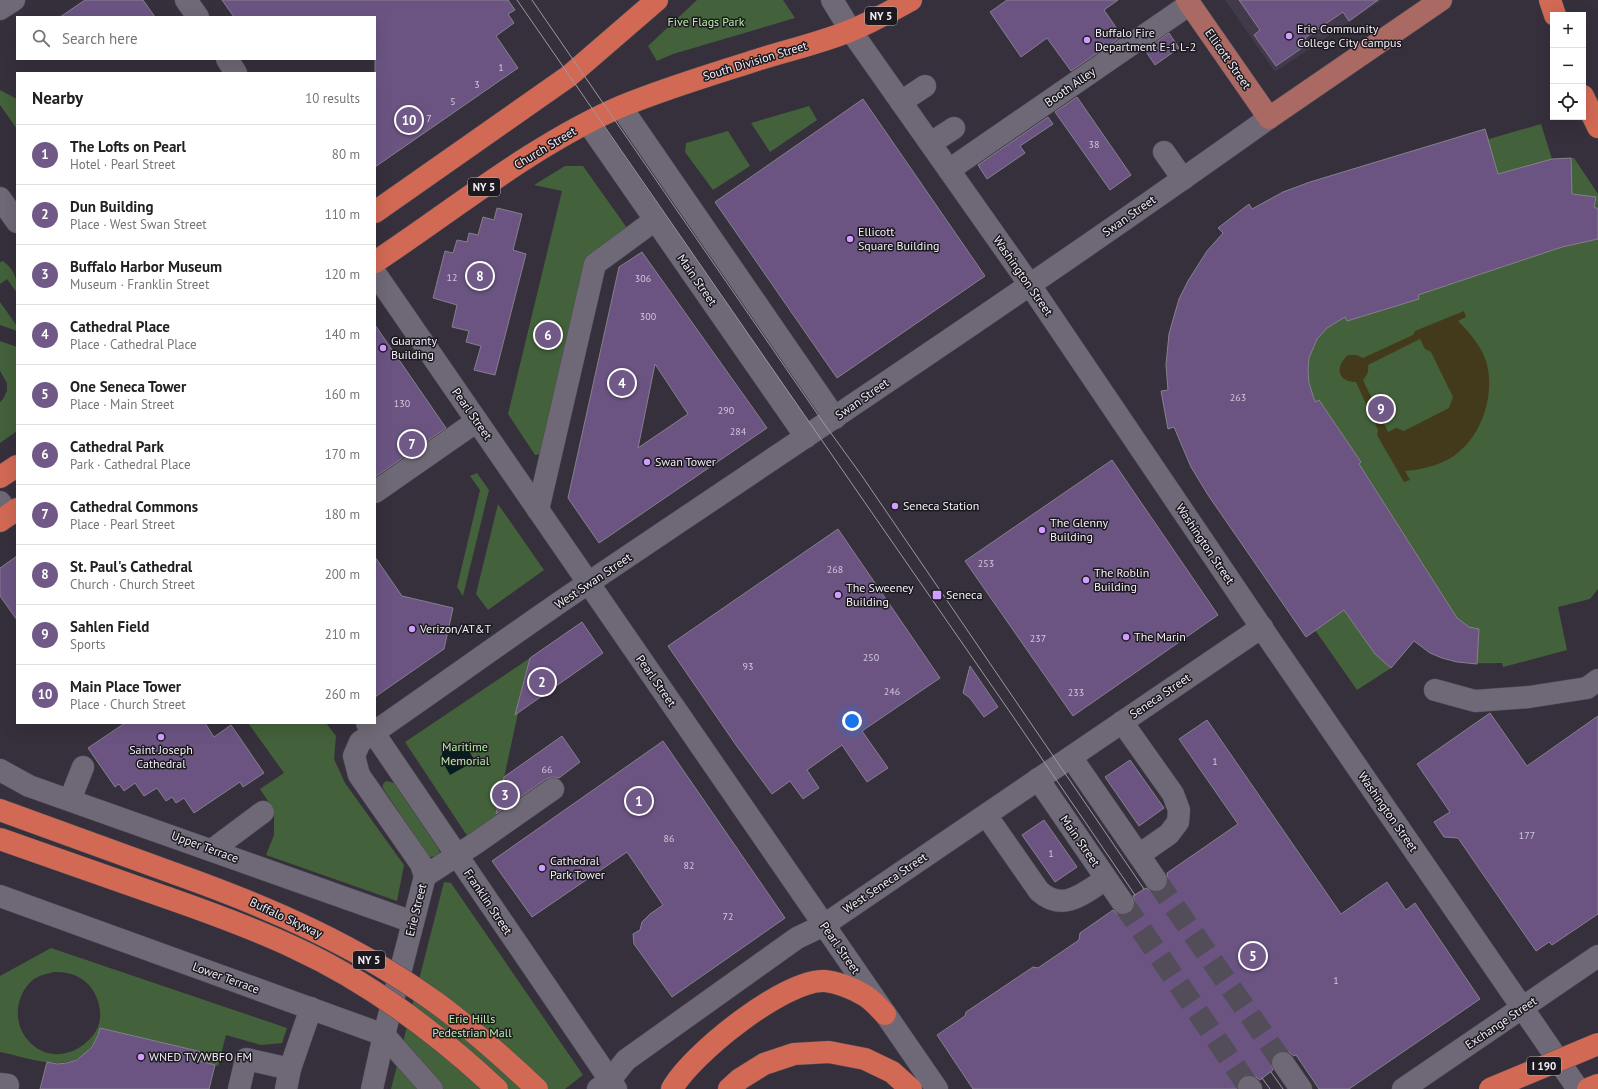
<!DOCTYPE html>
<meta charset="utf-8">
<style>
:root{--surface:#fff;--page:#f6f6f6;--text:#202124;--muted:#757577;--line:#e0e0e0;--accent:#705986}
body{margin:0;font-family:"PT Sans",sans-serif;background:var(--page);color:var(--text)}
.controls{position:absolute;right:12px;top:12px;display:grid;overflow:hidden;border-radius:0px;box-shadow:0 4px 16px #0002}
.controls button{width:36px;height:36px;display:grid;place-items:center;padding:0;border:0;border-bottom:1px solid var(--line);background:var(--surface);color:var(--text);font:20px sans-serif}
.you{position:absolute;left:852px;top:721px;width:14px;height:14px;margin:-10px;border:3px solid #fff;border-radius:50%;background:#1a73e8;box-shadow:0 0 0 6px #1a73e833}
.badge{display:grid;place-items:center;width:26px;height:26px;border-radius:50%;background:var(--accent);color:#fff;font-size:13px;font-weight:700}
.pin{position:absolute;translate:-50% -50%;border:2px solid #fff;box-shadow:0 1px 4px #0006}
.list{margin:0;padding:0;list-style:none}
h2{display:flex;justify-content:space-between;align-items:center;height:52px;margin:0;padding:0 16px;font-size:17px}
h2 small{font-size:13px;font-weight:400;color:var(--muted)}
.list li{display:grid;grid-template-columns:26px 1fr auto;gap:12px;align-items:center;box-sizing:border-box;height:60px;padding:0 16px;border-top:1px solid var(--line)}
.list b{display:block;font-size:15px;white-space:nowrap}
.list p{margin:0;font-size:13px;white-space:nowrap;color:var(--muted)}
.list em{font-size:13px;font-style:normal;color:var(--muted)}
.icon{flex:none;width:22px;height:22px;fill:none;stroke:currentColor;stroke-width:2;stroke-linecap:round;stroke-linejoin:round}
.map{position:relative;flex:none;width:1598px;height:1089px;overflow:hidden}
.search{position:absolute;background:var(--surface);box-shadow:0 4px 16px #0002;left:16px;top:16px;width:360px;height:44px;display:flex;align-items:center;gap:10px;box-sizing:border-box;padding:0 14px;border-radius:0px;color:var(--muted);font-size:15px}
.panel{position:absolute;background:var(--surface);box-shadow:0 4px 16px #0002;left:16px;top:72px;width:360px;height:652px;border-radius:0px}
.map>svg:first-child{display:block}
</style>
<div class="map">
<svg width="1598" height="1089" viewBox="0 0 1598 1089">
<rect width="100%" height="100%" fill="#36303c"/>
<polygon fill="#42394b" points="1225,0 1382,0 1275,72"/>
<g fill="#43613a" fill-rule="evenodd">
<polygon points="697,0 783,0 795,18 673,54 657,61 648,46"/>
<polygon points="0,90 17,99 17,129 0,105"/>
<polygon points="809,106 817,120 770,152 751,123"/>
<path d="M1541,124L1552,159L1574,158L1598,194V589L1590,599L1558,607L1567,650L1503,667L1502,663C1464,664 1446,664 1414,641L1391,668L1357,690L1315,630L1306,637L1208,495L1191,467L1174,427L1168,429L1161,391L1168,390C1162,325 1180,281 1223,233L1218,228L1249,204L1252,209L1283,192L1310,182L1485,129L1489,139Z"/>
<polygon points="728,131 750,166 713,190 685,152 686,143"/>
<polygon points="565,166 583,166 627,228 588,257 541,454 535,455 508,414 562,191 534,185"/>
<path d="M3,261C15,270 17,279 17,293L7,279L0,284V262Z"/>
<polygon points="0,302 17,326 17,331 0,325"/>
<polygon points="0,341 17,347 17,431 0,443 0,402 3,399 7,391 7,383 0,371"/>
<polygon points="477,473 489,490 463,596 457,587 480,490 470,476"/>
<polygon points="498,504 544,570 488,610 476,594"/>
<polygon points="530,658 517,706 521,711 518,713 494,824 470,840 405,742"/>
<polygon points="248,723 326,723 336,736 334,759 345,783 404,865 397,901 266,855 274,835 274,810 260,789 284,773"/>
<path d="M387,781L394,783L438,848L440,852L437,856L430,857L428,855L384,790C382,786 382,783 387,781Z"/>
<polygon points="444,882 451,883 583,1075 565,1089 391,1089"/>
<path d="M51,948L287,1028L282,1043L261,1045L226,1035L218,1066L200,1061L202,1052L100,1028C85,1081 39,1060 0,1052V976ZM54,972C64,972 72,973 80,978C97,987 106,1014 96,1031C80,1056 47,1064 27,1039C12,1021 16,993 34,979C40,975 47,974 54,972Z"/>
</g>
<path fill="#423a1a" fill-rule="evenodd" d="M1464,311L1466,317L1458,321C1471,334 1485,350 1488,369C1494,404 1477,447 1443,462C1431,467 1418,470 1405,471L1410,480L1404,482L1377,435L1378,430L1356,382C1337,382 1335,366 1348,355H1357L1363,358L1413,335L1415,331ZM1420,339L1425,349L1431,352L1453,397L1449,408L1404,431L1396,428L1388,432L1363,380C1367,375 1369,372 1368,365Z"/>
<polygon fill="#051d20" points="444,744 467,748 475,761 450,775 441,759"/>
<g fill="#6b5482" stroke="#867f8e" fill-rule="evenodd">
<polygon points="85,0 143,0 155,17 60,17"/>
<polygon points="222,0 508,0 515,10 508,14 514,23 496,36 518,68 375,167 375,17 234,17"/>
<polygon points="1007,0 1118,0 1104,10 1122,36 1071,71 1047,38 1021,57 990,12"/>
<polygon points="1239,0 1378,0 1349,21 1343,12 1305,38 1309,43 1276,66 1254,35 1260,30"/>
<polygon points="1169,33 1179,48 1155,65 1145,50"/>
<polygon points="1077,97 1131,175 1110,190 1055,112"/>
<polygon points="863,99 985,276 837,378 715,202"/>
<polygon points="1048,117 1053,124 1020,146 1025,153 987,179 978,165"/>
<polygon points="1485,129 1498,174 1552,159 1571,158 1572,194 1596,197 1594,207 1598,209 1598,239 1562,247 1418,295 1419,299 1347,321 1345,317 1327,328 1317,339 1309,358 1308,370 1309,383 1315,402 1319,400 1361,462 1359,464 1457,618 1469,627 1479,629 1477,664 1457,662 1442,658 1430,653 1414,641 1391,668 1375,654 1344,610 1306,637 1208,495 1191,467 1174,427 1168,429 1161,391 1168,390 1166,365 1169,334 1179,299 1188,281 1207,251 1223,233 1218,228 1249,204 1252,209 1283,192 1310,182"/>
<polygon points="497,208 522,214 513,250 526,254 495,375 474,370 481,346 466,342 469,331 452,327 457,305 433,298 445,251 453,253 457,240 467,242 469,233 478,235 483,217 494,220"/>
<path d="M642,252L767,428L599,543L568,498L619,267ZM655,364L688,414L638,448Z"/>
<polygon points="375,325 446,428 375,477"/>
<polygon points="1112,460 1218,615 1073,716 965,561"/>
<polygon points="838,529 940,678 862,731 888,768 867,782 842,745 807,770 819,788 803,799 790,781 772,794 736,745 668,646"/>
<polygon points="17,556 17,620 0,596 0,568"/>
<polygon points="375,557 402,596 453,608 444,649 375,697"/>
<polygon points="582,622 603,653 515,715 530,658"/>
<polygon points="970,666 998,707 984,717 970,698 963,693"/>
<polygon points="1490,713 1527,766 1598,716 1598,914 1552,945 1549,942 1536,951 1458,838 1444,837 1434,822 1450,812 1417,764"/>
<polygon points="1207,720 1341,914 1387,882 1406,910 1415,903 1480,999 1349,1089 1319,1089 1296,1055 1294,1056 1289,1052 1282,1051 1276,1053 1272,1057 1271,1064 1273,1070 1260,1080 1253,1075 1245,1075 1240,1078 1237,1083 1237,1089 973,1089 937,1035 965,1016 966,1012 1033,967 1038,968 1079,940 1080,933 1113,910 1117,914 1124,915 1130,913 1134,908 1135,902 1133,896 1146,888 1151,891 1157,892 1163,890 1167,885 1168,879 1167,873 1238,824 1179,739"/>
<polygon points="125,723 205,723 214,737 231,725 264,773 243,787 240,782 194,813 184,798 176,803 172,797 166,801 157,788 144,796 135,783 124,791 119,784 115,787 88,748"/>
<polygon points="562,736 580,762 559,778 552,777 546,779 496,814 504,777"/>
<polygon points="663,741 785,918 672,997 634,944 633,934 640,930 642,922 650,914 663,905 627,852 532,917 492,861"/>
<polygon points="1130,760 1164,808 1139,826 1105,777"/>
<polygon points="1044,820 1077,867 1055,882 1022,835"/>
<polygon points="100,1028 202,1052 200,1061 215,1065 209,1089 40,1089 47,1062 57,1064 67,1063 77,1060 92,1047 98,1035"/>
</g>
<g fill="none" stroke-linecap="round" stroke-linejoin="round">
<g stroke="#524d58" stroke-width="22" stroke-dasharray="22 11" stroke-linecap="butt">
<polyline points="1156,880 1283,1063"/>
<polyline points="1123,903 1249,1087"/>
</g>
<defs>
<g id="minor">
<polyline points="186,0 198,17"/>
<polyline points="832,0 851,31 1030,285 1272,643 1578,1089"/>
<polyline points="0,9 14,0"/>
<polyline points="227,59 236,73"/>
<polyline points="901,102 925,86"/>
<polyline points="621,107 835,418"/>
<polyline points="588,123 806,437"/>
<polyline points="931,143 954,128"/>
<polyline points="1164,152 1183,179"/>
<polyline points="949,170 1190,4"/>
<polyline points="0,198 17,222"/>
<polyline points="375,273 937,1089"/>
<polyline points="375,492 477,421"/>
<polyline points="0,502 9,515"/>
<polyline points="538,510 595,264 655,220"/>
<polyline points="1435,690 1475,701 1529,697 1587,688 1598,680"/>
<polyline points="1122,722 1173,794 1179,810 1178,822 1169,834 1139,855"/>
<polyline points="367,723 616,1089"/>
<polyline points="1071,757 1156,880"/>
<polyline points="0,770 29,786 413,922"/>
<polyline points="1038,779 1123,903"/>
<polyline points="70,800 83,767"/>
<path d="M986,815L1039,891C1063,913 1084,893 1106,879"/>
<polyline points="212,850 263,812"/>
<polyline points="425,876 476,843 553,789"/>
<polyline points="0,896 384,1035 432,1089"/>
<polyline points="1283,1063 1301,1089"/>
<polyline points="0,1084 8,1085 7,1089"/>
<polyline points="1249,1087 1251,1089"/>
<polyline points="239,1089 246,1059 290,1069 311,1008"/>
<polyline points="286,1089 290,1069"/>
<path d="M372,1089L384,1035L425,876L421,864L359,775L354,756L360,742C430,694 499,644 569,596C803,438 1039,282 1269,118"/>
<polyline points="598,1089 610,1080 626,1060 797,938 824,925 1262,627"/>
<polyline points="1403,1089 1598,956"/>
</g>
<polyline id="major" points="1187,0 1269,118 1441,0"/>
<g id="highway">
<polyline points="1550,0 1555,15"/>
<polyline points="1583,96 1598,127"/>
<polyline points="375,212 569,76 657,0"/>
<path d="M375,262C455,209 534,144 622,106C666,88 712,74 757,60C788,50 821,43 852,30C872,22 891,11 911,0"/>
<polyline points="0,477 17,466"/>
<polyline points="0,521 17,509"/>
<polyline points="0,810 176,874"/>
<polyline points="0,839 168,898"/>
<path d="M672,1089C690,1055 786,978 825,981C836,982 852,988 862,994C871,998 878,1007 885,1014"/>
<polyline points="729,1089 740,1079 764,1064 794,1054 829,1052 865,1059 892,1072 911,1089"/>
<polyline points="1588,1089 1598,1085"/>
</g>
</defs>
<use href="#minor" stroke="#504c56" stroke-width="23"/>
<use href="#major" stroke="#504c56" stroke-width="23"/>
<use href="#highway" stroke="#504c56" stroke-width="23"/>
<use href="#minor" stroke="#6f6876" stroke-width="22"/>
<use href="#major" stroke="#aa6962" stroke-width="22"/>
<use href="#highway" stroke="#d16954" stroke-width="22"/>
<g stroke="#9c97a1" stroke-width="1">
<polyline points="517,0 1012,715 1135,895"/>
<polyline points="532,0 825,425 862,476 1144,889"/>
<polyline points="1271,1072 1283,1089"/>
<polyline points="1262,1078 1270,1089"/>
</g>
<defs>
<g id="highway-bridge">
<path d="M176,874C269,907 358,946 438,1004C473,1030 505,1059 537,1089"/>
<path d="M168,898C211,913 253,928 295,948C369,982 437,1033 497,1089"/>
<polyline points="1490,1089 1598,1044"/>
</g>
</defs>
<use href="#highway-bridge" stroke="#504c56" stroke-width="23" stroke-linecap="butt"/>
<use href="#highway-bridge" stroke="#d16954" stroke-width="22"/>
</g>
<g fill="#d19dfe" stroke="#1c191f" stroke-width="1.5">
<circle cx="1289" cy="36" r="4"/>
<circle cx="1087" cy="40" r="4"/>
<circle cx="850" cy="239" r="4"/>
<circle cx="383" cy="348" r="4"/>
<circle cx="647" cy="462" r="4"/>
<circle cx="895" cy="506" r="4"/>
<circle cx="1042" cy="530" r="4"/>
<circle cx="1086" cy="580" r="4"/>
<circle cx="838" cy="595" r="4"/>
<rect x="932" y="590" width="10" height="10" rx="2"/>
<circle cx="412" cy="629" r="4"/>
<circle cx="1126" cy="637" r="4"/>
<circle cx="161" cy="737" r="4"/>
<circle cx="542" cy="868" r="4"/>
<circle cx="141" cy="1057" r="4"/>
</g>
<g text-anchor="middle" stroke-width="3" stroke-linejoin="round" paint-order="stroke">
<g font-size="10" fill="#d1c8da">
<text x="501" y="71">1</text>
<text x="477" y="88">3</text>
<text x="453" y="105">5</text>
<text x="429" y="122">7</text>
<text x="1094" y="148">38</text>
<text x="452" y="281">12</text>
<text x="643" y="282">306</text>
<text x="648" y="320">300</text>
<text x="1238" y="401">263</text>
<text x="402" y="407">130</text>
<text x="726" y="414">290</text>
<text x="738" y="435">284</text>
<text x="986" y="567">253</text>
<text x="835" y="573">268</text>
<text x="1038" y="642">237</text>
<text x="871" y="661">250</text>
<text x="748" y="670">93</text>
<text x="892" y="695">246</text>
<text x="1076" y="696">233</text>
<text x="1215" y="765">1</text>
<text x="547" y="773">66</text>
<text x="1527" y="839">177</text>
<text x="669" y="842">86</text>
<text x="1051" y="857">1</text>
<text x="689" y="869">82</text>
<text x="728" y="920">72</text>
<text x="1336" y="984">1</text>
</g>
<g fill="#1c191f" stroke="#b2afb7" stroke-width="1">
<rect x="865" y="7" width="32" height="18" rx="3"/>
<rect x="468" y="178" width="32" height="18" rx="3"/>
<rect x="353" y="951" width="32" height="18" rx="3"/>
<rect x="1527" y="1057" width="34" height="18" rx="3"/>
</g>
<g font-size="11" font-weight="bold" fill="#f3eff8">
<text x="881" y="20">NY 5</text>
<text x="484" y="191">NY 5</text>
<text x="369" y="964">NY 5</text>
<text x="1544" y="1070">I 190</text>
</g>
<g font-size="12" fill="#b9efab" stroke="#1c191f">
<text x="706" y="26">Five Flags Park</text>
<text x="465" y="751">Maritime<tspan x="465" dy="14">Memorial</tspan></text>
<text x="472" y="1023">Erie Hills<tspan x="472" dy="14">Pedestrian Mall</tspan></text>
</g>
<g font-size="12" fill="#f3eff8" stroke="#1c191f" text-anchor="start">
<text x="1297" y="33">Erie Community<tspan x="1297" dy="14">College City Campus</tspan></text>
<text x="1095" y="37">Buffalo Fire<tspan x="1095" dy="14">Department E-1 L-2</tspan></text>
<text x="858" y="236">Ellicott<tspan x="858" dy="14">Square Building</tspan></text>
<text x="391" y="345">Guaranty<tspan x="391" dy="14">Building</tspan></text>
<text x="655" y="466">Swan Tower</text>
<text x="903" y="510">Seneca Station</text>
<text x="1050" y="527">The Glenny<tspan x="1050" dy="14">Building</tspan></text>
<text x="1094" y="577">The Roblin<tspan x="1094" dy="14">Building</tspan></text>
<text x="846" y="592">The Sweeney<tspan x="846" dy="14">Building</tspan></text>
<text x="946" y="599">Seneca</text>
<text x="420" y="633">Verizon/AT&amp;T</text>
<text x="1134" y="641">The Marin</text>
<text x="161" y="754" text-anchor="middle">Saint Joseph<tspan x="161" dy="14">Cathedral</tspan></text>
<text x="550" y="865">Cathedral<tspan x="550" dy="14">Park Tower</tspan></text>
<text x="149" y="1061">WNED TV/WBFO FM</text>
</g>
<g font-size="12" fill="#f3eff8" stroke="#1c191f">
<text transform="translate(1228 59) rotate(55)" y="4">Ellicott Street</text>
<text transform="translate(755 61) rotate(-17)" y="4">South Division Street</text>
<text transform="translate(1070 87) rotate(-35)" y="4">Booth Alley</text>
<text transform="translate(545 148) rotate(-31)" y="4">Church Street</text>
<text transform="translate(1129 216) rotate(-35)" y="4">Swan Street</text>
<text transform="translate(1023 276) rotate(55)" y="4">Washington Street</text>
<text transform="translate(697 280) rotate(55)" y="4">Main Street</text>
<text transform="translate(862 399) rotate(-35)" y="4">Swan Street</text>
<text transform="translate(472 414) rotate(55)" y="4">Pearl Street</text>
<text transform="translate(1205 544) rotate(56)" y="4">Washington Street</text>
<text transform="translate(593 581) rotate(-34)" y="4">West Swan Street</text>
<text transform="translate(656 681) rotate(55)" y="4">Pearl Street</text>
<text transform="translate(1160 696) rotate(-34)" y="4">Seneca Street</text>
<text transform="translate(1388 812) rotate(55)" y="4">Washington Street</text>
<text transform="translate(1080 841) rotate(55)" y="4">Main Street</text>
<text transform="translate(205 847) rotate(20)" y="4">Upper Terrace</text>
<text transform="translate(885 883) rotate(-34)" y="4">West Seneca Street</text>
<text transform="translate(488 902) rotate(56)" y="4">Franklin Street</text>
<text transform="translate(416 910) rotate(-76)" y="4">Erie Street</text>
<text transform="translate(286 918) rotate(25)" y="4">Buffalo Skyway</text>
<text transform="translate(840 948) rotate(55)" y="4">Pearl Street</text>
<text transform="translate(226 978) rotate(20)" y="4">Lower Terrace</text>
<text transform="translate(1501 1023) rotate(-34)" y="4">Exchange Street</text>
</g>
</g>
</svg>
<div class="controls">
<button>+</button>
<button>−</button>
<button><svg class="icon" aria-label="locate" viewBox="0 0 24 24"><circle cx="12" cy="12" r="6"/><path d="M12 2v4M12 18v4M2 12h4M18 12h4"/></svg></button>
</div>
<div class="you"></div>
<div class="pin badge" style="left:639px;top:801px">1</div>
<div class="pin badge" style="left:542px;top:682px">2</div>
<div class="pin badge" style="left:505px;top:795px">3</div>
<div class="pin badge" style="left:622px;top:383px">4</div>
<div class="pin badge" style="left:1253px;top:956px">5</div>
<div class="pin badge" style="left:548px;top:335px">6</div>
<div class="pin badge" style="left:412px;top:444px">7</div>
<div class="pin badge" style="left:480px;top:276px">8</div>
<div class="pin badge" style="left:1381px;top:409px">9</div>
<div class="pin badge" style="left:409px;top:120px">10</div>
<div class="search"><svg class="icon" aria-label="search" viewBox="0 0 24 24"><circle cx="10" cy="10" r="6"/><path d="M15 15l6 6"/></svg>Search here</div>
<section class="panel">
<h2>Nearby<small>10 results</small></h2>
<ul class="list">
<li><span class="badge">1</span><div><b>The Lofts on Pearl</b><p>Hotel · Pearl Street</p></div><em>80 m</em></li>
<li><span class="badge">2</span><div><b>Dun Building</b><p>Place · West Swan Street</p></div><em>110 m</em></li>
<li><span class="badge">3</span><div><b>Buffalo Harbor Museum</b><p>Museum · Franklin Street</p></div><em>120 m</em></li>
<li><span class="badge">4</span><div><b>Cathedral Place</b><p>Place · Cathedral Place</p></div><em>140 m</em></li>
<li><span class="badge">5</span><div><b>One Seneca Tower</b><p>Place · Main Street</p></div><em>160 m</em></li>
<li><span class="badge">6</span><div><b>Cathedral Park</b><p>Park · Cathedral Place</p></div><em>170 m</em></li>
<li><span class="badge">7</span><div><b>Cathedral Commons</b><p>Place · Pearl Street</p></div><em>180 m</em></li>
<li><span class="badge">8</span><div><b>St. Paul's Cathedral</b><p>Church · Church Street</p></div><em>200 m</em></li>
<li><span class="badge">9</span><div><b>Sahlen Field</b><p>Sports</p></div><em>210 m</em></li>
<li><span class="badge">10</span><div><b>Main Place Tower</b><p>Place · Church Street</p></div><em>260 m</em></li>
</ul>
</section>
</div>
